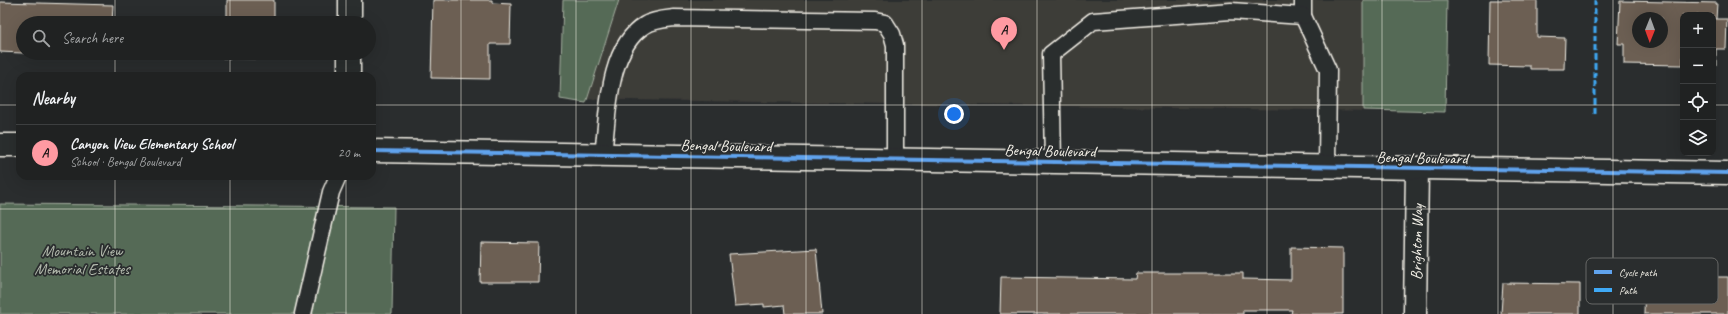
<!DOCTYPE html>
<meta charset="utf-8">
<style>
:root{--surface:#202222;--page:#2d2f2f;--text:#f1f3f6;--muted:#a2a4a5;--line:#3d3f40;--accent:#ff9aa2}
body{margin:0;font-family:Caveat,sans-serif;background:var(--page);color:var(--text)}
.controls{position:absolute;right:12px;top:12px;display:grid;overflow:hidden;border-radius:8px;box-shadow:0 4px 16px #0002}
.controls button{width:36px;height:36px;display:grid;place-items:center;padding:0;border:0;border-bottom:1px solid var(--line);background:var(--surface);color:var(--text);font:20px sans-serif}
.compass{position:absolute;left:1632px;top:12px;width:36px;height:36px;border-radius:50%;background:var(--surface);box-shadow:0 4px 16px #0002;rotate:181deg}
.you{position:absolute;left:954px;top:114px;width:14px;height:14px;margin:-10px;border:3px solid #fff;border-radius:50%;background:#1a73e8;box-shadow:0 0 0 6px #1a73e833}
.badge{display:grid;place-items:center;width:26px;height:26px;border-radius:50%;background:var(--accent);color:#111;font-size:13px;font-weight:700}
.pin{position:absolute;translate:-50% -33px;filter:drop-shadow(0 1px 2px #0008)}
.pin::after{content:'';position:absolute;top:21px;width:14px;height:12px;background:inherit;clip-path:polygon(0 0,100% 0,50% 100%)}
.list{margin:0;padding:0;list-style:none}
h2{display:flex;justify-content:space-between;align-items:center;height:52px;margin:0;padding:0 16px;font-size:17px}
h2 small{font-size:13px;font-weight:400;color:var(--muted)}
.list li{display:grid;grid-template-columns:26px 1fr auto;gap:12px;align-items:center;box-sizing:border-box;height:56px;padding:0 16px;border-top:1px solid var(--line)}
.list b{display:block;font-size:15px;white-space:nowrap}
.list p{margin:0;font-size:13px;white-space:nowrap;color:var(--muted)}
.list em{font-size:13px;font-style:normal;color:var(--muted)}
.icon{flex:none;width:22px;height:22px;fill:none;stroke:currentColor;stroke-width:2;stroke-linecap:round;stroke-linejoin:round}
.map{position:relative;flex:none;width:1728px;height:314px;overflow:hidden}
.search{position:absolute;background:var(--surface);box-shadow:0 4px 16px #0002;left:16px;top:16px;width:360px;height:44px;display:flex;align-items:center;gap:10px;box-sizing:border-box;padding:0 14px;border-radius:22px;color:var(--muted);font-size:15px}
.panel{position:absolute;background:var(--surface);box-shadow:0 4px 16px #0002;left:16px;top:72px;width:360px;height:108px;border-radius:12px}
.map>svg:first-child{display:block}
</style>
<div class="map">
<svg width="1728" height="314" viewBox="0 0 1728 314">
<rect width="100%" height="100%" fill="#2a2d2e"/>
<filter id="ink" filterUnits="userSpaceOnUse"><feTurbulence type="fractalNoise" baseFrequency=".025" numOctaves="2"/><feDisplacementMap in="SourceGraphic" scale="8" xChannelSelector="R" yChannelSelector="G"/><feConvolveMatrix kernelMatrix="1 2 1 2 8 2 1 2 1" color-interpolation-filters="sRGB"/></filter>
<g filter="url(#ink)">
<polygon fill="#3e3c39" points="563,0 1447,0 1445,112 560,99"/>
<g fill="#546a56" stroke="#a4ae9f">
<polygon points="563,0 619,0 586,103 560,99"/>
<polygon points="1363,0 1447,0 1445,112 1363,110"/>
<polygon points="0,204 394,207 392,314 0,314"/>
</g>
<g fill="#6c5f53" stroke="#f4f1e8" fill-rule="evenodd">
<polygon points="227,0 274,0 274,18 278,18 278,23 177,23 177,20 227,20"/>
<polygon points="433,0 492,0 492,3 511,4 510,44 490,44 490,79 431,78"/>
<polygon points="1490,0 1537,0 1537,37 1565,38 1564,69 1530,69 1530,66 1489,65"/>
<path d="M1620,1L1717,3L1716,19H1727L1726,49H1716V66H1713V15H1683V65L1624,64V44H1618ZM1638,18H1662V42H1638Z"/>
<polygon points="0,2 113,5 112,23 23,23 23,53 112,53 112,57 0,52"/>
<polygon points="177,53 278,53 278,59 177,58"/>
<polygon points="481,242 539,243 538,282 480,282"/>
<polygon points="1291,247 1343,248 1343,314 1291,314 1292,310 1243,310 1243,314 1000,314 1001,277 1135,279 1136,273 1243,273 1243,279 1291,280"/>
<polygon points="816,249 822,314 785,314 784,305 764,307 764,304 735,306 729,254"/>
<polygon points="1645,277 1728,277 1728,314 1644,314"/>
<polygon points="1503,283 1580,284 1580,314 1501,314"/>
</g>
<g fill="none" stroke-linecap="round" stroke-linejoin="round">
<defs>
<g id="lane">
<polyline points="1303,0 1303,16 1328,70 1327,166"/>
<path d="M603,155C608,116 607,48 645,25C653,20 665,19 674,18L875,21L885,23L892,34L895,45V159"/>
<polyline points="1053,162 1051,54 1093,21 1231,11 1303,16"/>
<polyline points="303,314 331,192 338,176"/>
</g>
<g id="street">
<polyline points="350,23 350,0"/>
<polyline points="349,76 349,53"/>
<path id="s1" d="M1415,314L1417,169"/>
</g>
<g id="secondary">
<polyline points="0,145 20,145"/>
<polyline points="372,151 1728,173"/>
</g>
</defs>
<use href="#lane" stroke="#f4f1e8" stroke-width="19"/>
<use href="#street" stroke="#f4f1e8" stroke-width="25"/>
<use href="#secondary" stroke="#f4f1e8" stroke-width="25"/>
<use href="#lane" stroke="#2a2d2e" stroke-width="16"/>
<use href="#street" stroke="#2a2d2e" stroke-width="22"/>
<use href="#secondary" stroke="#2a2d2e" stroke-width="22"/>
<polyline stroke="#3fa9f5" stroke-width="3" stroke-dasharray="6 3" stroke-linecap="butt" points="1595,114 1595,0"/>
<defs>
<polyline id="cycleway" points="372,151 1728,173"/>
</defs>
<use href="#cycleway" stroke="#2a2d2e" stroke-width="6"/>
<use href="#cycleway" stroke="#60a3ed" stroke-width="4"/>
</g>
</g>
<path fill="none" stroke="#f4f1e8" stroke-width="1" stroke-opacity="0.55" d="M115,0V23M230,0V23M346,0V23M461,0V314M576,0V314M691,0V314M806,0V314M922,0V314M1037,0V314M1152,0V314M1267,0V314M1382,0V314M1498,0V314M1613,0V314M115,53V76M230,53V76M346,53V76M0,105H20M372,105H1683M1713,105H1728M115,176V314M230,176V314M346,176V314M0,209H1728"/>
<g text-anchor="middle" stroke-width="3.5" stroke-linejoin="round" paint-order="stroke">
<g font-size="16" fill="#f4f1e8" stroke="#2a2d2e">
<text transform="translate(726 145) rotate(1)" y="6">Bengal Boulevard</text>
<text transform="translate(1050 150) rotate(1)" y="6">Bengal Boulevard</text>
<text transform="translate(1422 157) rotate(1)" y="6">Bengal Boulevard</text>
<text dy="6" stroke="none"><textPath href="#s1" startOffset="72">Brighton Way</textPath></text>
</g>
<g font-size="16" fill="#b4bbae" stroke="#2a2d2e">
<text x="82" y="256">Mountain View<tspan x="82" dy="18">Memorial Estates</tspan></text>
</g>
</g>
<rect x="1586" y="258" width="132" height="46" rx="6" fill="#2a2d2e" stroke="#676866" stroke-width="1"/>
<rect x="1594" y="270" width="18" height="4" fill="#60a3ed"/>
<rect x="1594" y="288" width="18" height="4" fill="#3fa9f5"/>
<g font-size="11" fill="#f4f1e8">
<text x="1619" y="276">Cycle path</text>
<text x="1619" y="294">Path</text>
</g>
</svg>
<div class="controls">
<button>+</button>
<button>−</button>
<button><svg class="icon" aria-label="locate" viewBox="0 0 24 24"><circle cx="12" cy="12" r="6"/><path d="M12 2v4M12 18v4M2 12h4M18 12h4"/></svg></button>
<button><svg class="icon" aria-label="layers" viewBox="0 0 24 24"><path d="M12 4l9 5-9 5-9-5zM3 14l9 5 9-5"/></svg></button>
</div>
<svg class="compass" viewBox="-18 -18 36 36"><path d="M0-13l5 13h-10z" fill="#e53935"/><path d="M0 13l5-13h-10z" fill="#a2a4a5"/></svg>
<div class="you"></div>
<div class="pin badge" style="left:1004px;top:50px">A</div>
<div class="search"><svg class="icon" aria-label="search" viewBox="0 0 24 24"><circle cx="10" cy="10" r="6"/><path d="M15 15l6 6"/></svg>Search here</div>
<section class="panel">
<h2>Nearby<small></small></h2>
<ul class="list">
<li><span class="badge">A</span><div><b>Canyon View Elementary School</b><p>School · Bengal Boulevard</p></div><em>20 m</em></li>
</ul>
</section>
</div>
